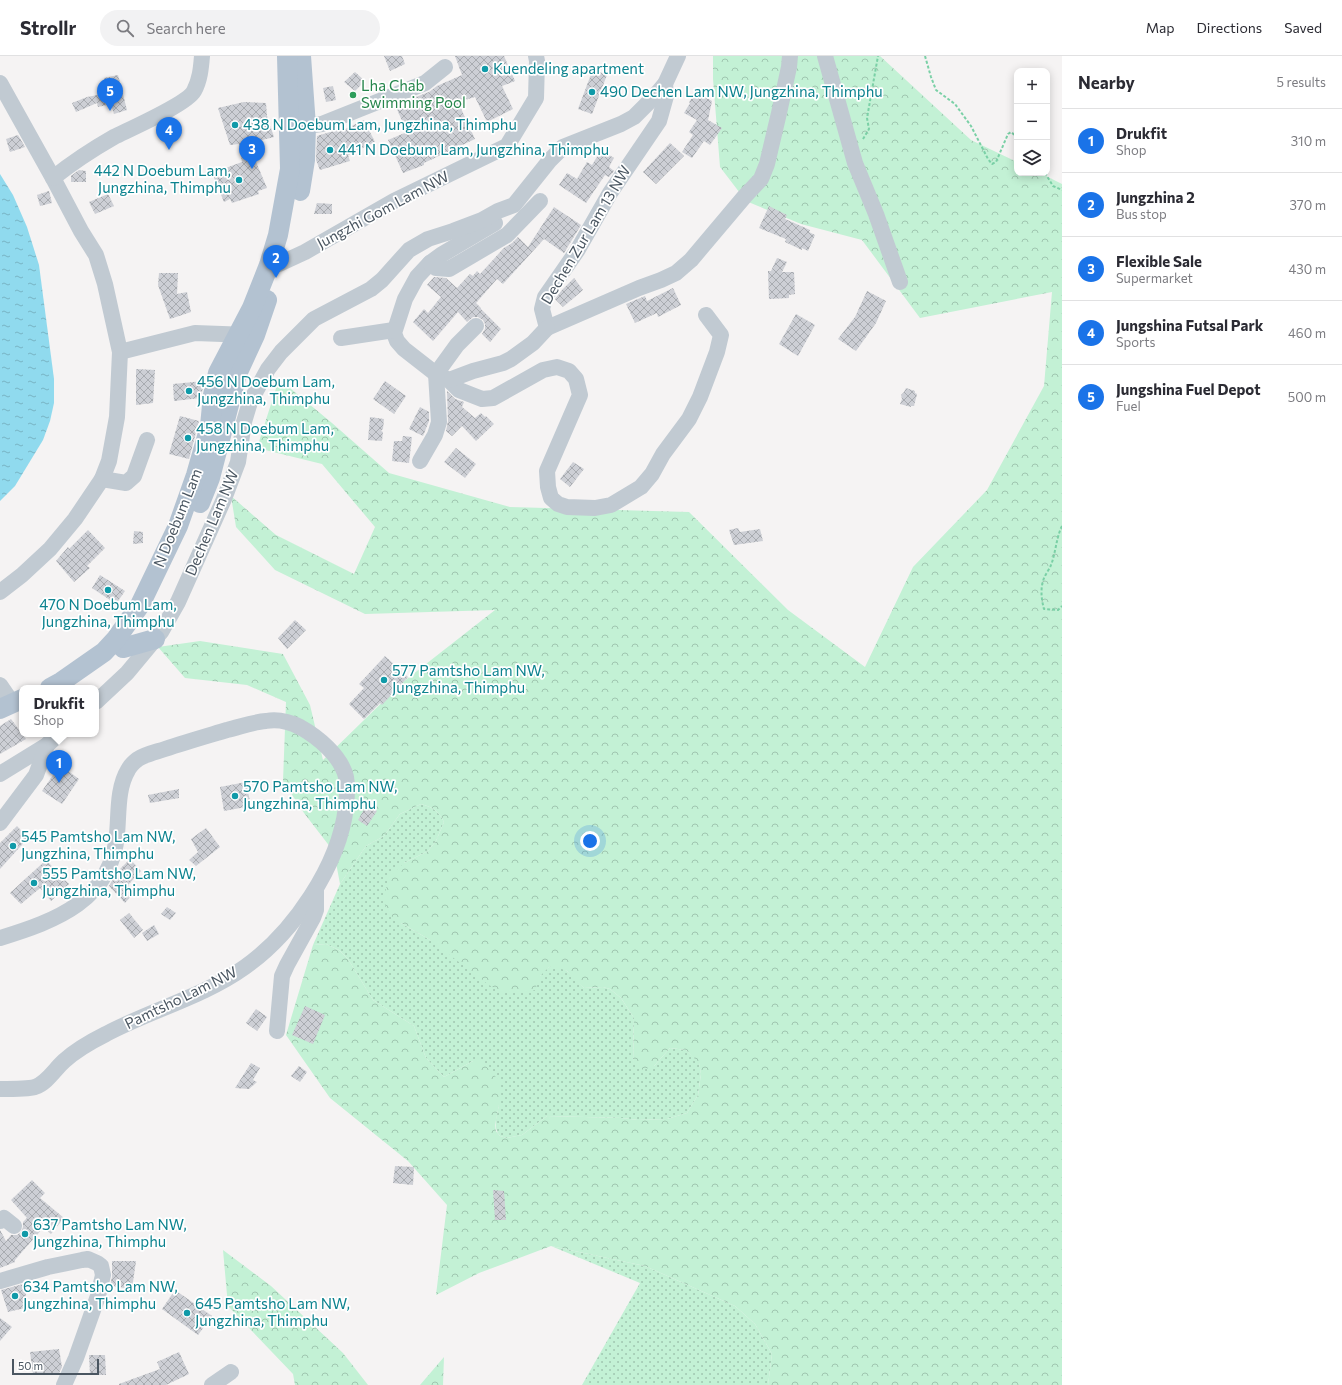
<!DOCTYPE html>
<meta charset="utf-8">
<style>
:root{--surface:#fff;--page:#f2f2f3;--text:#2b2b33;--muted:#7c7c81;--line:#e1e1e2;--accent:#1a73e8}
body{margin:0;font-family:Commissioner,sans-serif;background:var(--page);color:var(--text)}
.controls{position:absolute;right:12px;top:12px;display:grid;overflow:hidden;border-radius:8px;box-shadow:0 2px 10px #0003}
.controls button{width:36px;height:36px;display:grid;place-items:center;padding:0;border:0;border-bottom:1px solid var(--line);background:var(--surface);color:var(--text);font:20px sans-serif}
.scale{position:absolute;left:12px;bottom:10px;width:87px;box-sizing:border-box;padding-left:4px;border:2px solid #4a5661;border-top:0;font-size:11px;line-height:14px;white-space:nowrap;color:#4a5661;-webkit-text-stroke:3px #fff;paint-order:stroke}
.you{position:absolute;left:590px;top:785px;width:14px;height:14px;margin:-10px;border:3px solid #fff;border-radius:50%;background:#1a73e8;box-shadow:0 0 0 6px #1a73e833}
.badge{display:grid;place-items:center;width:26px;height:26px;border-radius:50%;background:var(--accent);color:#fff;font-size:13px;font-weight:700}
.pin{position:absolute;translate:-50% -33px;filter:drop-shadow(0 1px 2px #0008)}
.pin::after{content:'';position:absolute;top:21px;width:14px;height:12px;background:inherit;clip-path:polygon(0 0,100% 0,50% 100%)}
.popup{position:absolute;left:19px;top:629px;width:80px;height:52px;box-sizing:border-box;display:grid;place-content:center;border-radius:8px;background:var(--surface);filter:drop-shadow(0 1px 3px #0005);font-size:13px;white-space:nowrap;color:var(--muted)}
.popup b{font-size:15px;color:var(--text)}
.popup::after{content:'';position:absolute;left:50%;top:100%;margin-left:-8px;border:8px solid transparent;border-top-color:var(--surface)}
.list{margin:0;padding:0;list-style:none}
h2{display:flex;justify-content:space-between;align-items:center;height:52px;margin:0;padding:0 16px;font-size:17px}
h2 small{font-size:13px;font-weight:400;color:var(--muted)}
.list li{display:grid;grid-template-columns:26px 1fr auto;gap:12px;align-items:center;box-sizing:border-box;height:64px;padding:0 16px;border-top:1px solid var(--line)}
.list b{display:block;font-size:15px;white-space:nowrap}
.list p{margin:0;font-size:13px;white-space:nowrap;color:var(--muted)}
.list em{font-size:13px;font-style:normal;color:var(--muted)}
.icon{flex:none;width:22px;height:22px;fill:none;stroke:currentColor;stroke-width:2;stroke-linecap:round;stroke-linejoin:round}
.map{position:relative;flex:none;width:1062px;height:1329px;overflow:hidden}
header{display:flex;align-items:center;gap:24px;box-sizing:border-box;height:56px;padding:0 20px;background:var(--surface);border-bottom:1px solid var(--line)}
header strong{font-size:19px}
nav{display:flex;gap:22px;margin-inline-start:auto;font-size:14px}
.search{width:280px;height:36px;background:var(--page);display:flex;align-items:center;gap:10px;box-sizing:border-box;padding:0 14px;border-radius:22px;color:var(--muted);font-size:15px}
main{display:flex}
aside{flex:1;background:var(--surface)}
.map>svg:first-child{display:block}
</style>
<header>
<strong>Strollr</strong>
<div class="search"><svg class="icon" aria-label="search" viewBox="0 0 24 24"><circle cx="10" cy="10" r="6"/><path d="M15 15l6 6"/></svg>Search here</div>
<nav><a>Map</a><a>Directions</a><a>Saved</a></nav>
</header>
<main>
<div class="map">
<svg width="1062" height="1329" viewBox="0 0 1062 1329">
<defs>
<pattern id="grass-dots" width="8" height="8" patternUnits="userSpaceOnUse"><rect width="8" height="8" fill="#c3f1d5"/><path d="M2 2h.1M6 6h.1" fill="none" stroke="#a0c6b0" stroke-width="1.8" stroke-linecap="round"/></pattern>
<pattern id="forest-crowns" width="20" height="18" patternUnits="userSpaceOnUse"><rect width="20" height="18" fill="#c3f1d5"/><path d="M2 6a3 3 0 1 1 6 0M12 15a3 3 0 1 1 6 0" fill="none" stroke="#a0c6b0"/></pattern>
<pattern id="water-ripples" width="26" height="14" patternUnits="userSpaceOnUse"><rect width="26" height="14" fill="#90daee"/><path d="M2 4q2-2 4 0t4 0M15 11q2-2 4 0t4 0" fill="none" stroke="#78b4c4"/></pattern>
<pattern id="building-cross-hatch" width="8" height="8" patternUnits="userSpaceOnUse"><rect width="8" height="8" fill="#cdcfd5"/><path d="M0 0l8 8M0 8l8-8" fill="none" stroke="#a8abb0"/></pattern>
</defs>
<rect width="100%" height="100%" fill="#f5f3f3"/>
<g fill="url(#grass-dots)">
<path d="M421,748C432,751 439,755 444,766L436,785L428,795L404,807L401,867L430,884L540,920C542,917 546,913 549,911C561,905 577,924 584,932L603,931L610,933L621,942L634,962L633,1007L654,1010L670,992L686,994L699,1006L701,1018L698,1039L687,1057L667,1063L638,1064L622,1062L547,1060L522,1079L507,1082L500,1080C492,1071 497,1060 499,1049L473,1005L444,1021L426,1002L414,970L373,944L348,903L339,894L326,888L313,889L340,828L366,790L384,780L400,758Z"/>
<polygon points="551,1190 645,1210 735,1250 755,1268 772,1298 768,1329 582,1329 640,1227"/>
</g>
<g fill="url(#forest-crowns)">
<path d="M713,0H880L971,84L1017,106V117H1040L1062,128V1329H768L772,1298L755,1268L735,1250L645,1210L551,1190L479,1217L436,1239L447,1149L408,1105L330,1042L286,979L313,889L326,888L339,894L348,903L373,944L414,970L426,1002L444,1021L473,1005H480L491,1015L499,1025V1049L495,1069L496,1075L500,1080L507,1082L522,1079L547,1060L622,1062L638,1064L667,1063L687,1057L698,1039L701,1018L699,1007L686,994L670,992L654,1010L643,1014L633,1007L634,962L621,942L610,933L603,931L584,932L567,915L554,910L549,911L540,920L535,934L522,937L501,936L489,929L430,884L401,867L391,860L383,845L389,821L404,807L428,795L436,785L444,766C439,755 432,751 421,748L400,758L384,780L366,790L340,828L334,796L304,757L283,725L286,646L247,629L185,622L158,591L200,585L283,598L310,649L323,704L403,626L495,554L365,558L275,514L236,471L231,440L276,479L354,518L375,471L322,408L257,392L279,323L332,367L389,417L510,451L689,456L788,554L865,611L913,511L987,434L1044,330L1052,236L920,262L862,184L801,168L746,145L720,111L713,23Z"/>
<polygon points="223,1194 271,1230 343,1297 368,1329 295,1329 293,1318 228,1250"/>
<polygon points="444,1301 443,1329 420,1329"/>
</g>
<polygon fill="url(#water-ripples)" points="0,118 13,139 27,171 39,209 54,323 54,347 50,365 43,384 15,430 0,445"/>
<g fill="url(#building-cross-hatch)">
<polygon points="384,0 402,0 405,8 390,15"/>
<polygon points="455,0 504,0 515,25 502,30 513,53 487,66 475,41 458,46 475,83 424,107 424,109 403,117 388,84 407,76 395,49 429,36 437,30 462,19"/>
<polygon points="593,13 607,19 592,58 578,53"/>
<polygon points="355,16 365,25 355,35 344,26"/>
<polygon points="118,19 127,54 114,58 111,48 98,51 97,47 76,56 72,47 87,41 108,37 104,22"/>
<polygon points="333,30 336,44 326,46 323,32"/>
<polygon points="696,36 712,45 708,64 722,72 710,89 704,85 692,102 682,96 693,79 689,76 697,64 684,57 690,47 689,46"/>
<polygon points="244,46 266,47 267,60 274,81 262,84 264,87 249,89 267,132 258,135 259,138 232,147 230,143 224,146 212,117 242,106 239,88 230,89 218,52"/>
<polygon points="364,64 375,86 348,99 350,105 320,114 316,104 317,80 340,73 341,75"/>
<polygon points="18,79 25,91 10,96 6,83"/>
<polygon points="670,87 684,100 656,128 643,116"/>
<polygon points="601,94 614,102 609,111 614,115 609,121 605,119 586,147 559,129 567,117 577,123 587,106 592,109"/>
<polygon points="79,114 86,115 86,126 71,126 71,120"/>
<polygon points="49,135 52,147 40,150 37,139"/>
<polygon points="108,138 114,150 95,158 89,146"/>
<polygon points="317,147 332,148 332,158 314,158"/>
<polygon points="769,150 787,159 785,163 810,174 809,176 815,179 808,195 802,192 802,194 785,186 786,183 759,172"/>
<polygon points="554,151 581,169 564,197 544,183 503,228 497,223 476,247 481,252 481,253 501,273 490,286 482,278 485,273 485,268 483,264 478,261 473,261 467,266 458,256 433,285 413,266 424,253 428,257 441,241 427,229 434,221 446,222 457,232 470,218 473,220 477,215 480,218 504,192 512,187 518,181 528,191"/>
<polygon points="777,202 787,206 782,216 794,216 795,238 789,239 789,242 769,243 768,215 771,215"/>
<polygon points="159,217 178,217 177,238 187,236 191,256 170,263 158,229"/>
<polygon points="574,222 583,234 563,251 555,243 562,234"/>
<polygon points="673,232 681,249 658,261 657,257 635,267 626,248 645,240 647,245"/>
<polygon points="867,235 886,245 876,267 856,295 838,283 855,261"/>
<polygon points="796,258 815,269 798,300 779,288"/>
<polygon points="136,313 155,314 153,347 136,349"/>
<polygon points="204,325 201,342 174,345 173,328"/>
<polygon points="385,325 406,340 394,358 373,343"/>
<polygon points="906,332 915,335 915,337 917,338 914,350 911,350 911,351 900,348 902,343 901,339 904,336"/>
<polygon points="447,335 455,343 464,346 462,351 475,362 481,357 485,361 486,360 494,368 476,385 462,370 452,380 446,375 448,365"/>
<polygon points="420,351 429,356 429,365 423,380 409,373"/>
<polygon points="180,360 199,365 189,403 169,398"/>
<polygon points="370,361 384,363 383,373 381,375 383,376 382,385 368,384"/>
<polygon points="403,380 412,381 409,407 392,405 394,385 402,385"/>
<polygon points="456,392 476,408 465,422 444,406"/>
<polygon points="573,406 584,413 570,431 560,423"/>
<polygon points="738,472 740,476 760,473 763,485 734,489 729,474"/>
<polygon points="88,474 105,492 87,510 90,512 74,526 56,505 68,491 69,493"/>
<polygon points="134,475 143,476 143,487 133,488"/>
<polygon points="100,519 125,535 116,548 92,532"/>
<polygon points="295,564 306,574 287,593 278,582"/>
<polygon points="385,600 408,621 382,649 380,647 364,663 349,648 364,632 359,628"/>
<polygon points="11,663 26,683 0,698 0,670"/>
<polygon points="60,709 79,723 62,748 42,735"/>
<polygon points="246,726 251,750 224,755 220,731"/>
<polygon points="179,733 179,742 150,747 148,739"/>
<polygon points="367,748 377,755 367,770 358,764"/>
<polygon points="17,770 28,782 0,813 0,787"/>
<polygon points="206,772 220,791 196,810 189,804 198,796 191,783"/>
<polygon points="130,803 141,815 128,829 134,837 125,847 109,830 116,817"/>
<polygon points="46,804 69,828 51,845 40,832 21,848 10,837"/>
<polygon points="167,851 176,857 170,864 161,858"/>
<polygon points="129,857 143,874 134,882 120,864"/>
<polygon points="154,869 159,878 147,885 142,877"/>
<polygon points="305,950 325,959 313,988 292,979"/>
<polygon points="256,953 267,961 257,975 246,967"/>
<polygon points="251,1007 260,1012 253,1024 257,1026 249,1033 235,1032"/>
<polygon points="299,1010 307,1016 300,1026 291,1020"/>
<polygon points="395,1110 414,1111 413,1129 393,1127"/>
<polygon points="32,1124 45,1137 40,1142 64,1162 51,1178 45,1173 44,1175 42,1173 15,1204 15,1206 0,1212 0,1174 6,1185 11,1179 17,1179 21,1176 23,1171 23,1166 27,1162 11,1144"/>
<polygon points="493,1134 504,1135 506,1164 495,1164"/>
<polygon points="112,1205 136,1205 132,1233 110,1230 112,1221"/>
<polygon points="23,1228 29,1251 8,1256 1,1234"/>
<polygon points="175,1234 212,1260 198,1279 162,1253"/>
<polygon points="0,1262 12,1271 0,1285"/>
<polygon points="59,1293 62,1311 59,1317 33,1318 30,1296"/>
<polygon points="179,1296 189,1318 166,1329 119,1329 119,1328 160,1313 157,1306"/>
<polygon points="89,1299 105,1299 106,1319 90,1319"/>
</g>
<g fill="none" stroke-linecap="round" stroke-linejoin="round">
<g stroke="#7ad0a6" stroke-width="2" stroke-dasharray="3 2" stroke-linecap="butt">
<polyline points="925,0 931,21 936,34 955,48 971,70 988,103 992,108 996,106 1008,78 1011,76 1017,81"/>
<polyline points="863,83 869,73 867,62 878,0"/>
<polyline points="1045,117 1053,130 1062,134"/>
<path d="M1062,470C1056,482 1056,496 1051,509C1050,512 1047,516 1045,520C1040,530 1041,542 1044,553L1058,554L1062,550"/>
</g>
<g stroke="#c1cad2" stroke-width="16">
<polyline points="825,0 855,107 876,158 900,226"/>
<polyline points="0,27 53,122 81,175 96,199 105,228 120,296 117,361 109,405 102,423 75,463 50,493 22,519 0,536"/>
<polyline points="665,28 666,40 659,65 610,137 577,195 545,241 542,253 547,272 639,232 661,224 676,217 691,204 745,140 761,123 767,108 779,57 789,11 790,0"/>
<polyline points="306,70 322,68 425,27 445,11"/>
<path d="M53,122C73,106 93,93 114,81C130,73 187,48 194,35C200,24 201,12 202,0"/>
<polyline points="495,167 441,199 430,207 417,221 405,243 394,277 397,285 404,293 436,318 449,324 459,334 482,343 493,342 543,314 557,311 569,315 576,323 580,339 547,415 548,431 551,442 558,448 567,451 595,452 611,449 641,431 652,418 663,398 689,363 700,341 717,296 721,279 706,259"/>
<polyline points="430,207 436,212 449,213 507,179 540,145"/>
<polyline points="279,208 305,196 394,145 507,90 536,42 537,5 536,0"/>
<polyline points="341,282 394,274"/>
<polyline points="120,296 195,277 249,279"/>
<polyline points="449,324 473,315 503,307 511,303 533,287 547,272"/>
<polyline points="420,405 435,379 439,366 436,318 457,289 476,270"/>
<polyline points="102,423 126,427 134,420 147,384"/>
<polyline points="0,629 13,648"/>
<polyline points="96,646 127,617 147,593 161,576 178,546 224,443 238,406 244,366 250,346 268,313 281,296 314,263 371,233 382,224 409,194 428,183 453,175 482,164 498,155 514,149 550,104 563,91 621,68 634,61 654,41 665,28 678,0"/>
<polyline points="0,718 47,689 59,678"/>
<polyline points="0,767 36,719 47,689"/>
<path d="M0,882C56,865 112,844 117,778C119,758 117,732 128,714C130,710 134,706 138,703C146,698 156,696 165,693C186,686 207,680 227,674C240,671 253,666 266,665C277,663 290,666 300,671C318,681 341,700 346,721C348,731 347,741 346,751C339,810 293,877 245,911C203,941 151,954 106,978C92,985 76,994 64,1005C55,1013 47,1027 35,1031C28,1033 8,1033 0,1033"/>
<polyline points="277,975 282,920 287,909 313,862 316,854 316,834"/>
<polyline points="0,1165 4,1162 14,1170"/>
<polyline points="0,1225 48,1211 82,1204 88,1203 97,1207 101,1210 103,1219 98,1240 76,1302 64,1329"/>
<polyline points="212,1329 231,1316"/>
</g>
<g stroke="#b3c2d1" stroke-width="20">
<polyline points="300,135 305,104 306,70 301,0"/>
<polyline points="200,447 210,422 237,318 255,279 267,244"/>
<polyline points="123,592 155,583"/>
<polyline points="50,632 61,626 104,596 116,583 140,549 178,470 196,419 210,370 213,339 218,317 252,252 269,209 278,179 290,113 287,0"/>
<polyline points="0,653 22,643"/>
</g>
</g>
<g fill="#0f9aa8" stroke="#fff" stroke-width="1.5">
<circle cx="485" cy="13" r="4"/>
<circle cx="592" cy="36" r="4"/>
<circle cx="235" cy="69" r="4"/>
<circle cx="330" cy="94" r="4"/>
<circle cx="239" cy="124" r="4"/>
<circle cx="189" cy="335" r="4"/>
<circle cx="188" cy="382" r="4"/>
<circle cx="108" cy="534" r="4"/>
<circle cx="384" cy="624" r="4"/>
<circle cx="235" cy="740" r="4"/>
<circle cx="13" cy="790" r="4"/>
<circle cx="34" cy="827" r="4"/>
<circle cx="25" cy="1178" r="4"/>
<circle cx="15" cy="1240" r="4"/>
<circle cx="187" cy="1257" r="4"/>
</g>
<circle fill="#2e9e5b" stroke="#fff" stroke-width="1.5" cx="353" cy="39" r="4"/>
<g text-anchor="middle" stroke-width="3.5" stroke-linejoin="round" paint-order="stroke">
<g font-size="15" fill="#0d838f" stroke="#fff" text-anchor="start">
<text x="493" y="18">Kuendeling apartment</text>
<text x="600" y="41">490 Dechen Lam NW, Jungzhina, Thimphu</text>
<text x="243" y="74">438 N Doebum Lam, Jungzhina, Thimphu</text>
<text x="338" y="99">441 N Doebum Lam, Jungzhina, Thimphu</text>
<text x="231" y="120" text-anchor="end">442 N Doebum Lam,<tspan x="231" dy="17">Jungzhina, Thimphu</tspan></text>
<text x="197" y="331">456 N Doebum Lam,<tspan x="197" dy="17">Jungzhina, Thimphu</tspan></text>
<text x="196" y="378">458 N Doebum Lam,<tspan x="196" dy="17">Jungzhina, Thimphu</tspan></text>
<text x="108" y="554" text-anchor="middle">470 N Doebum Lam,<tspan x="108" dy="17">Jungzhina, Thimphu</tspan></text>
<text x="392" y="620">577 Pamtsho Lam NW,<tspan x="392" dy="17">Jungzhina, Thimphu</tspan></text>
<text x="243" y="736">570 Pamtsho Lam NW,<tspan x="243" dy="17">Jungzhina, Thimphu</tspan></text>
<text x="21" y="786">545 Pamtsho Lam NW,<tspan x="21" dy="17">Jungzhina, Thimphu</tspan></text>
<text x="42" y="823">555 Pamtsho Lam NW,<tspan x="42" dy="17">Jungzhina, Thimphu</tspan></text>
<text x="33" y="1174">637 Pamtsho Lam NW,<tspan x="33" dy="17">Jungzhina, Thimphu</tspan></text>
<text x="23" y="1236">634 Pamtsho Lam NW,<tspan x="23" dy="17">Jungzhina, Thimphu</tspan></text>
<text x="195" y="1253">645 Pamtsho Lam NW,<tspan x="195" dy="17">Jungzhina, Thimphu</tspan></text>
</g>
<g font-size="15" fill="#27864d" stroke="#fff" text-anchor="start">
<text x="361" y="35">Lha Chab<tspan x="361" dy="17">Swimming Pool</tspan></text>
</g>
<g font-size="15" fill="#4a5661" stroke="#fff">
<text transform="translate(383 154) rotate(-28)" y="5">Jungzhi Gom Lam NW</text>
<text transform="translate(586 179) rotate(-59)" y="5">Dechen Zur Lam 13 NW</text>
<text transform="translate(178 462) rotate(-68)" y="5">N Doebum Lam</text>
<text transform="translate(212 467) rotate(-67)" y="5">Dechen Lam NW</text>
<text transform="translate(181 942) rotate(-26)" y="5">Pamtsho Lam NW</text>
</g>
</g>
</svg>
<div class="controls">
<button>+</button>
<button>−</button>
<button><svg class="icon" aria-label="layers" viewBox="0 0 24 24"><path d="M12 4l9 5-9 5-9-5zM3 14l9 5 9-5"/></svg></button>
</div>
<div class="scale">50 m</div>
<div class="you"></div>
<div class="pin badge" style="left:59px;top:727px">1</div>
<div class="popup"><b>Drukfit</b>Shop</div>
<div class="pin badge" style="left:276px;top:222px">2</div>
<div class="pin badge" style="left:252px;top:113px">3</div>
<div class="pin badge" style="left:169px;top:94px">4</div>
<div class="pin badge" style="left:110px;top:55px">5</div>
</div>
<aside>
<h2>Nearby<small>5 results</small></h2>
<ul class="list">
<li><span class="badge">1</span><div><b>Drukfit</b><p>Shop</p></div><em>310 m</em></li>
<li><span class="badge">2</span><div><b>Jungzhina 2</b><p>Bus stop</p></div><em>370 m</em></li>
<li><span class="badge">3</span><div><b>Flexible Sale</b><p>Supermarket</p></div><em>430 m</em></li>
<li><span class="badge">4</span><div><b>Jungshina Futsal Park</b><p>Sports</p></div><em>460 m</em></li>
<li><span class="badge">5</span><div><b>Jungshina Fuel Depot</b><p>Fuel</p></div><em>500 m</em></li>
</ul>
</aside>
</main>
